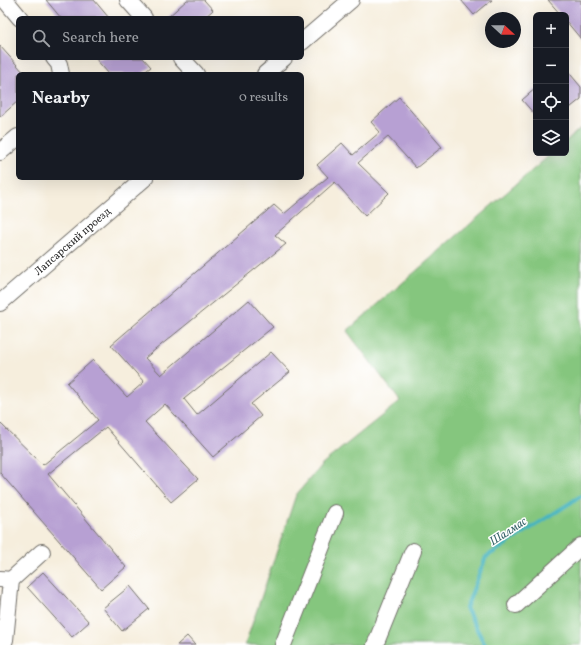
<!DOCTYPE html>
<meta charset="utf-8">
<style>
:root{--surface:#171b24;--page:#20242c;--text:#f1f3f6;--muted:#9ea1a6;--line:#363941}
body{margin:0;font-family:Vollkorn,serif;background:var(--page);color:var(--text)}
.controls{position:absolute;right:12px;top:12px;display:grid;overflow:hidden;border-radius:6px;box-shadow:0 4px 16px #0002}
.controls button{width:36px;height:36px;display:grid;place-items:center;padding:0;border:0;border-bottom:1px solid var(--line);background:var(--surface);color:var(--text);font:20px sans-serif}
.compass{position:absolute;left:485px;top:12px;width:36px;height:36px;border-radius:50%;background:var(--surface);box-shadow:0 4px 16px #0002;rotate:111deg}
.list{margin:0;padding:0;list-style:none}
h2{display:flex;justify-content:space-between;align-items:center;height:52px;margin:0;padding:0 16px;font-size:17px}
h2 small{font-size:13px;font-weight:400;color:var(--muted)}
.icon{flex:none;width:22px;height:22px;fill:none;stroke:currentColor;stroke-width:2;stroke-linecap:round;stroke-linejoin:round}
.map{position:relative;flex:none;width:581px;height:645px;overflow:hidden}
.search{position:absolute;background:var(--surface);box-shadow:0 4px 16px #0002;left:16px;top:16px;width:288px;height:44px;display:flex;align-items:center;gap:10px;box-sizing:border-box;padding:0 14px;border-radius:6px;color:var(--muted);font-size:15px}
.panel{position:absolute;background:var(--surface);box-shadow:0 4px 16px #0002;left:16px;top:72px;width:288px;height:108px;border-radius:6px}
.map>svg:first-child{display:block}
</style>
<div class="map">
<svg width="581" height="645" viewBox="0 0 581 645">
<rect width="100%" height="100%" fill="#fff"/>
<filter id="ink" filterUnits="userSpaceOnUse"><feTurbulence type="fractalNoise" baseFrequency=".025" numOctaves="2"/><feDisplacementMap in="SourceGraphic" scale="8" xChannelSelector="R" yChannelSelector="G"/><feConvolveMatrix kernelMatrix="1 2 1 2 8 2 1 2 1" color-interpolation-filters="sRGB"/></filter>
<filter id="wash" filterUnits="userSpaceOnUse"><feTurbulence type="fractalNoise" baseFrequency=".012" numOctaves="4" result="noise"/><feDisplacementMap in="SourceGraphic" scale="16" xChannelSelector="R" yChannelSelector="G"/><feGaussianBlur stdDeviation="0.9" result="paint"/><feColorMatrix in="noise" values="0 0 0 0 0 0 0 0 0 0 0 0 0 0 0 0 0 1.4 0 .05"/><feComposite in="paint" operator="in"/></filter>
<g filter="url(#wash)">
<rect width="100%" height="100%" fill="#f6eedd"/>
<polygon fill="#85c67e" stroke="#587854" points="581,128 581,645 245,645 296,495 322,464 400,401 347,331 552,153 566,153 566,141"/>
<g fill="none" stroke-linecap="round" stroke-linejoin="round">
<polyline stroke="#45b4c0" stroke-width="4" points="485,645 466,608 486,557 581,496"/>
</g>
<g id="blocks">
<g fill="#b7a0d3">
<polygon points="46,0 94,0 109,18 61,18"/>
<polygon points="187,0 204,0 213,10 204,18 167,18"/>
<polygon points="461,0 492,0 474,15"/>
<polygon points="548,0 581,0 581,39 566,21 566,15 561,15"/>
<polygon points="0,46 25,74 18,74 18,101 0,117"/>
<polygon points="95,58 143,58 151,67 142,74 109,74"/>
<polygon points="566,69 581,87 581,99 566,111"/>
<polygon points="536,88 536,116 522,100"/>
<polygon points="399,97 442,147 416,168 388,137 358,163 389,193 365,216 335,182 275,235 286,244 145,358 161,375 249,300 273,327 184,399 197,415 271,352 290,372 251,404 261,416 213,457 165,404 145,422 198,479 171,502 106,427 48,474 126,567 101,589 0,473 0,423 43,465 98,420 67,383 93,360 127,397 144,382 111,345 274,205 284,214 328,177 317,165 342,143 353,155 380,132 371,122"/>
<polygon points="43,572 89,622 72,637 27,587"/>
<polygon points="130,586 149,609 122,631 103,608"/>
<polygon points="187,636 195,645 177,645"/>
</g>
</g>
</g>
<g filter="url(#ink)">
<use href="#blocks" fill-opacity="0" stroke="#726f69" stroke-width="1"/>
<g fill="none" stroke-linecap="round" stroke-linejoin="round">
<defs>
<g id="minor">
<polyline points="5,0 20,18"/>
<polyline points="128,0 144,18"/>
<polyline points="302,42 351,0"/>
<polyline points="54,58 59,64 61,74"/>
<polyline points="181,58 196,74"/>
<polyline points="265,74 284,58"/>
<polyline points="0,152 18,137"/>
<polyline points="0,303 145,178"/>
<polyline points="0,579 11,580 5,640"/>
<polyline points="11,580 42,552"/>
<polyline points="516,605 581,546"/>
<polyline points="283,645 335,513"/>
<polyline points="375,645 413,551"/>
</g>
</defs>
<use href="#minor" stroke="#726f69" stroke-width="18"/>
<use href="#minor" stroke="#fff" stroke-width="16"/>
</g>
</g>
<g text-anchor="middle" stroke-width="3" stroke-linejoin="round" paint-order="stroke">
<g font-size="11" fill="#2b2b2b" stroke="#fff">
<text transform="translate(72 241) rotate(-41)" y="4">Лапсарский проезд</text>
</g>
<g font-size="12" font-style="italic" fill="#356267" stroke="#fff">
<text transform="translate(508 531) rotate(-33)" y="4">Шалмас</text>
</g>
</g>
</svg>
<div class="controls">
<button>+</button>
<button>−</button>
<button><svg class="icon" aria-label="locate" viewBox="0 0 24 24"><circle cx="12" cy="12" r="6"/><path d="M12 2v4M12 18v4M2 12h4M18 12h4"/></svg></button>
<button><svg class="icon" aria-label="layers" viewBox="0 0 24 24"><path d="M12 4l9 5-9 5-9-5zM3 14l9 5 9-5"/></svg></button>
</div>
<svg class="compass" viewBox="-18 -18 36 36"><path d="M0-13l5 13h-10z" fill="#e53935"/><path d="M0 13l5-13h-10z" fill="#9ea1a6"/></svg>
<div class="search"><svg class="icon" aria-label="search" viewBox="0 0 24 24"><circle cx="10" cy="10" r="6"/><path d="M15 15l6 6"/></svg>Search here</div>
<section class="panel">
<h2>Nearby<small>0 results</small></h2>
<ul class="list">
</ul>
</section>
</div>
